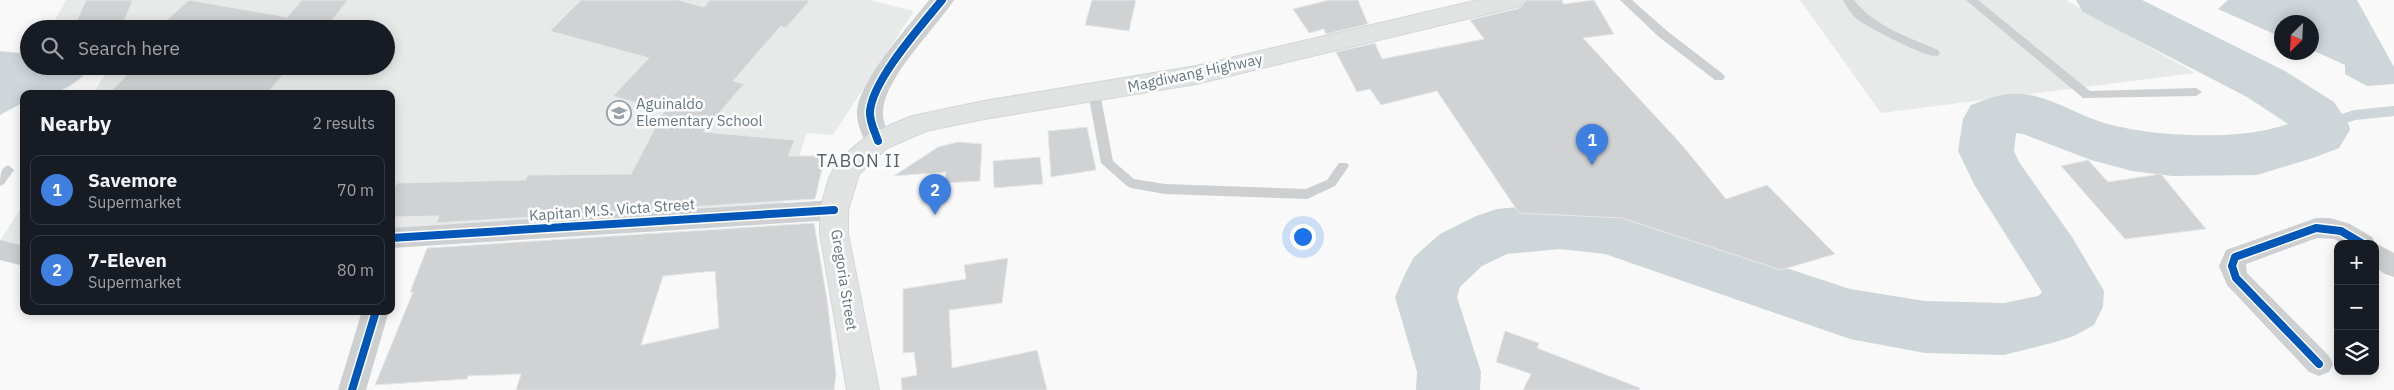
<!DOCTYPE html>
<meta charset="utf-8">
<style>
:root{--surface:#171b24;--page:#242831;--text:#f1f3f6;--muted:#9ea1a6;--line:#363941;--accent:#8c9099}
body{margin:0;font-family:"IBM Plex Sans",sans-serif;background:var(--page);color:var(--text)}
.controls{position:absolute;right:15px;bottom:15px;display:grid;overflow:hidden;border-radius:10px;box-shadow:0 2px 12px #0003}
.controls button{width:45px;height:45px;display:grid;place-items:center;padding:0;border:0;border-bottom:1px solid var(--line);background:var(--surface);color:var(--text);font:25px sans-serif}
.compass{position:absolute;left:2274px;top:15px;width:45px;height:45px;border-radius:50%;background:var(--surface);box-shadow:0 2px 12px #0003;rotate:204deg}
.you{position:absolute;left:1302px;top:236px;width:18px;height:18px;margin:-12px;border:4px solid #fff;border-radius:50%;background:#1a73e8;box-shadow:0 0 0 8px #1a73e833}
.badge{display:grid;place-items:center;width:32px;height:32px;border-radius:50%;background:var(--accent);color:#fff;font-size:16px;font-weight:700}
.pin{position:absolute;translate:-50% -41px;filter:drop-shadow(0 1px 2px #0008)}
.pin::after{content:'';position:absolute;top:26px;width:18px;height:15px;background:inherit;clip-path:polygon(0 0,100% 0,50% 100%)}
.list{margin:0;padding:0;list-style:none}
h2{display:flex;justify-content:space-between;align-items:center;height:65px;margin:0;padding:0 20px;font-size:21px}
h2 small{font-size:16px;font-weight:400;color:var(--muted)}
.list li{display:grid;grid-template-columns:32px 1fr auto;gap:15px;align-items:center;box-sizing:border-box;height:70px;margin:0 10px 10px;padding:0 10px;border:1px solid var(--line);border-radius:10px}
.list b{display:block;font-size:19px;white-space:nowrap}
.list p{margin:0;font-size:16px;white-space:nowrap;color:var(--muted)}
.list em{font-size:16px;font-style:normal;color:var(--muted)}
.icon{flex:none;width:28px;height:28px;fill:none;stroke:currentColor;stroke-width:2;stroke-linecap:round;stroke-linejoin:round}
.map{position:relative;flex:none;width:2394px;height:390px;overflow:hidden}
.search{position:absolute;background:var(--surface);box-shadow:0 2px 12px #0003;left:20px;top:20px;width:375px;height:55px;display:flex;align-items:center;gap:12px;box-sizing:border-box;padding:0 18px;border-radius:28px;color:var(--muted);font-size:19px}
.panel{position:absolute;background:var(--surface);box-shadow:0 2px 12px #0003;left:20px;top:90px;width:375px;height:225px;border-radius:10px}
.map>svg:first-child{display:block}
</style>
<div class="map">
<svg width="2394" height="390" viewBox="0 0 2394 390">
<rect width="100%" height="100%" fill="#f9f9f9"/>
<g fill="#e8e9e9">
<polygon points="66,0 869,0 914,11 833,135 807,133 782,207 391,229 391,94 93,94 110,66 386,66 386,29 50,29"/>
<polygon points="1800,0 2066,0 2195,73 1881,113"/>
<polygon points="24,203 24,248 0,241"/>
</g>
<g fill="#ced6d9">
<polygon points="2228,0 2357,0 2394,67 2394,84 2367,86 2345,74 2345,65 2312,50 2312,22 2282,22 2281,37 2218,9"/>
<path d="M0,51L29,54V66H84L83,76C62,94 51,94 24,94V102L0,115Z"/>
</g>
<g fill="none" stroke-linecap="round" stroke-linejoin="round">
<polyline stroke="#ced6d9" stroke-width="10" points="2322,125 2355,115 2394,111"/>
<path fill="#ced6d9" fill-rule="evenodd" d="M2076,0H2142L2285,71L2334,102L2349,125L2350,130L2339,148L2313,158L2257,175L2172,176L2132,171L2091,160L2023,134L2016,133L2014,151L2019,162L2072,237L2104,291L2103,307L2094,325L2074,336L2052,343L2004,355L1925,353L1850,339L1605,254L1560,249L1507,254L1482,266L1460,287L1457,297L1481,372L1480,390H1416L1417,372L1395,297L1405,274L1414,257L1440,234L1476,216L1497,209L1560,203L1608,209L1850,289L1925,301L2004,303L2038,296L2042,292L1975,186L1958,151L1963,119L1971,105C1982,101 1995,96 2007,94C2041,89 2076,116 2108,124C2155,137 2242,141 2288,124L2247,97L2083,12Z"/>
</g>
<g fill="#d0d2d3" stroke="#e8e8e8" fill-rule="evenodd">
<polygon points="86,0 133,0 121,29 73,29"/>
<polygon points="189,0 287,17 302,0 348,0 325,29 157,29"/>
<polygon points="581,0 678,0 704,7 710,0 810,0 786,28 781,26 733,81 744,84 703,132 795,140 788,156 825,156 815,199 436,223 439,216 391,217 391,195 397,183 525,180 528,175 631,174 664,111 613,96 649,58 550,31"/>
<polygon points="1092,0 1136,0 1129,31 1085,25"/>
<polygon points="1329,0 1358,0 1368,24 1326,34 1324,29 1309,33 1293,9"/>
<polygon points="1526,0 1562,0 1563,4 1594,0 1614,34 1583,38 1682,145 1726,199 1767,185 1835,254 1781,270 1622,218 1519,213 1437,91 1381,105 1370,89 1357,92 1336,52 1375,43 1382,59 1484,39 1470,20 1520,8"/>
<polygon points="136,66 291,66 266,94 108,94"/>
<polygon points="1087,127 1096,170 1051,177 1048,131"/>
<polygon points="958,142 982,144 980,181 944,183 946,172 894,176 938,147"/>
<polygon points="1040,157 1043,184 994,188 993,161"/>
<polygon points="2088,160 2108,182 2161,174 2206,229 2125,239 2061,166"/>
<path d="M814,223L827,299L836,375L834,390H516L521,374L468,376L467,379L375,385L413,292H410L427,248ZM715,271L719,328L641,345L663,276Z"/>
<polygon points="1008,258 1002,303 949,310 952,368 1037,350 1047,390 902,390 901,378 917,375 914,352 903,353 903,289 966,279 964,265"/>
<polygon points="1505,331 1539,343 1537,348 1640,388 1639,390 1523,390 1531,374 1496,362"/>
</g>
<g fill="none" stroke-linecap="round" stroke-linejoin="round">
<defs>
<polygon id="secondary" points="1478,0 1524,0 1520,6 1512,8 1196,84 984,119 926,131 887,148 859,174 848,210 848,234 879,390 847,390 820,234 820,210 829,178 839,160 869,134 912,116 984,101 1196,66"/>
</defs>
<use href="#secondary" stroke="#d5d6d7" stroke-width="2"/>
<g fill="#cecfd0" fill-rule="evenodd">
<polygon points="1620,0 1632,0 1667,31 1723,74 1725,77 1723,80 1715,80 1659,37"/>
<path d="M1843,0H1854C1874,26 1908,37 1938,50L1940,53L1938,56C1928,59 1867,27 1857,19C1851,14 1846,6 1843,0Z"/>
<polygon points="1966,0 1978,0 2090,91 2196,88 2202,92 2196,96 2083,98"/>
<polygon points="1094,89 1100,93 1113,161 1134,179 1165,184 1306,189 1327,180 1339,163 1347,163 1349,166 1335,186 1307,199 1165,194 1131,188 1127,186 1101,163 1088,93"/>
<path d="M8,165L14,170L4,184L0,186C0,177 0,168 8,165Z"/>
</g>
<g fill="#cecfd0" fill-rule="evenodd">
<polygon points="834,200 843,203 847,210 843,217 834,220 391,248 391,228"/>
<polygon points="2316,218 2330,218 2350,224 2372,237 2375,243 2394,253 2394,277 2385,274 2375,267 2375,244 2344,244 2334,239 2317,238 2246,264 2247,273 2329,356 2333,364 2329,372 2319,376 2309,372 2227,285 2219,266 2226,250"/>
<polygon points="0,240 24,246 24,266 0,260"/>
<polygon points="362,311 389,311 366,390 338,390"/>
</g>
<path fill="#cecfd0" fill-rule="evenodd" d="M929,0H954C935,29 885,77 883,111C882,121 888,132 891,141L887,148L878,151L869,148C863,138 856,123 857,111C860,79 909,26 929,0Z"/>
<use href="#secondary" fill="#e1e2e2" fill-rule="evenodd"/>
<defs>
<g id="cycleway">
<path d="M878,141C875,132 869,121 870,111C873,79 922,25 942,0"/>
<polyline points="391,238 834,210"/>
<polyline points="2319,364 2236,278 2232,266 2235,257 2316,228 2341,231 2363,244"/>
<polyline points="352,390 376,311"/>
</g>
</defs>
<use href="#cycleway" stroke="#fff" stroke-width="11"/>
<use href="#cycleway" stroke="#0057b8" stroke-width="8"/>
</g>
<defs>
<symbol id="school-ring" viewBox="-11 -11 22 22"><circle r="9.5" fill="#fff" stroke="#99a4ac" stroke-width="1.5"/><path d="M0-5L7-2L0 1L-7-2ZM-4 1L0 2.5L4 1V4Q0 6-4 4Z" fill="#99a4ac"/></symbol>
</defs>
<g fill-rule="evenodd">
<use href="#school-ring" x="605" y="99" width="28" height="28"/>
</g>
<g text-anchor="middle" stroke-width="5" stroke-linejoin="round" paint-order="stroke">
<g font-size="15" fill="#657683" stroke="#fff">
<text transform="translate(1195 73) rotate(-12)" y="5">Magdiwang Highway</text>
<text transform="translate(612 210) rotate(-4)" y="5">Kapitan M.S. Victa Street</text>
<text transform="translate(844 280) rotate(81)" y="5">Gregoria Street</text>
</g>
<g font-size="15" fill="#657683" stroke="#fff" text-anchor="start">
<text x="636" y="109">Aguinaldo<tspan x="636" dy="17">Elementary School</tspan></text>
</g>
<g font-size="18" letter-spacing="1" fill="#57646e" stroke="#fff">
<text x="859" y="167">TABON II</text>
</g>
</g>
</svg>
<div class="controls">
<button>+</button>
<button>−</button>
<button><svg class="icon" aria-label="layers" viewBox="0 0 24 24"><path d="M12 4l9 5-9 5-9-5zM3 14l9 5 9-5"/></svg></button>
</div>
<svg class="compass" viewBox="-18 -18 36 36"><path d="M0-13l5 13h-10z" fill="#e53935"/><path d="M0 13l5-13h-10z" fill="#9ea1a6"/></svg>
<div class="you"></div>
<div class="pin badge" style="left:1592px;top:165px;background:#3f7fe0">1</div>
<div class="pin badge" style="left:935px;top:215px;background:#3f7fe0">2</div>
<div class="search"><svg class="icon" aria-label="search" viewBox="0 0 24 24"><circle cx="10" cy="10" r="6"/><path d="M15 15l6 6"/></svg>Search here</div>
<section class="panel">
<h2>Nearby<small>2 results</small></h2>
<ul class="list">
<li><span class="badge" style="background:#3f7fe0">1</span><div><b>Savemore</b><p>Supermarket</p></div><em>70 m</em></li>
<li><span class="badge" style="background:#3f7fe0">2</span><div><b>7-Eleven</b><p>Supermarket</p></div><em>80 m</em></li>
</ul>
</section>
</div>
